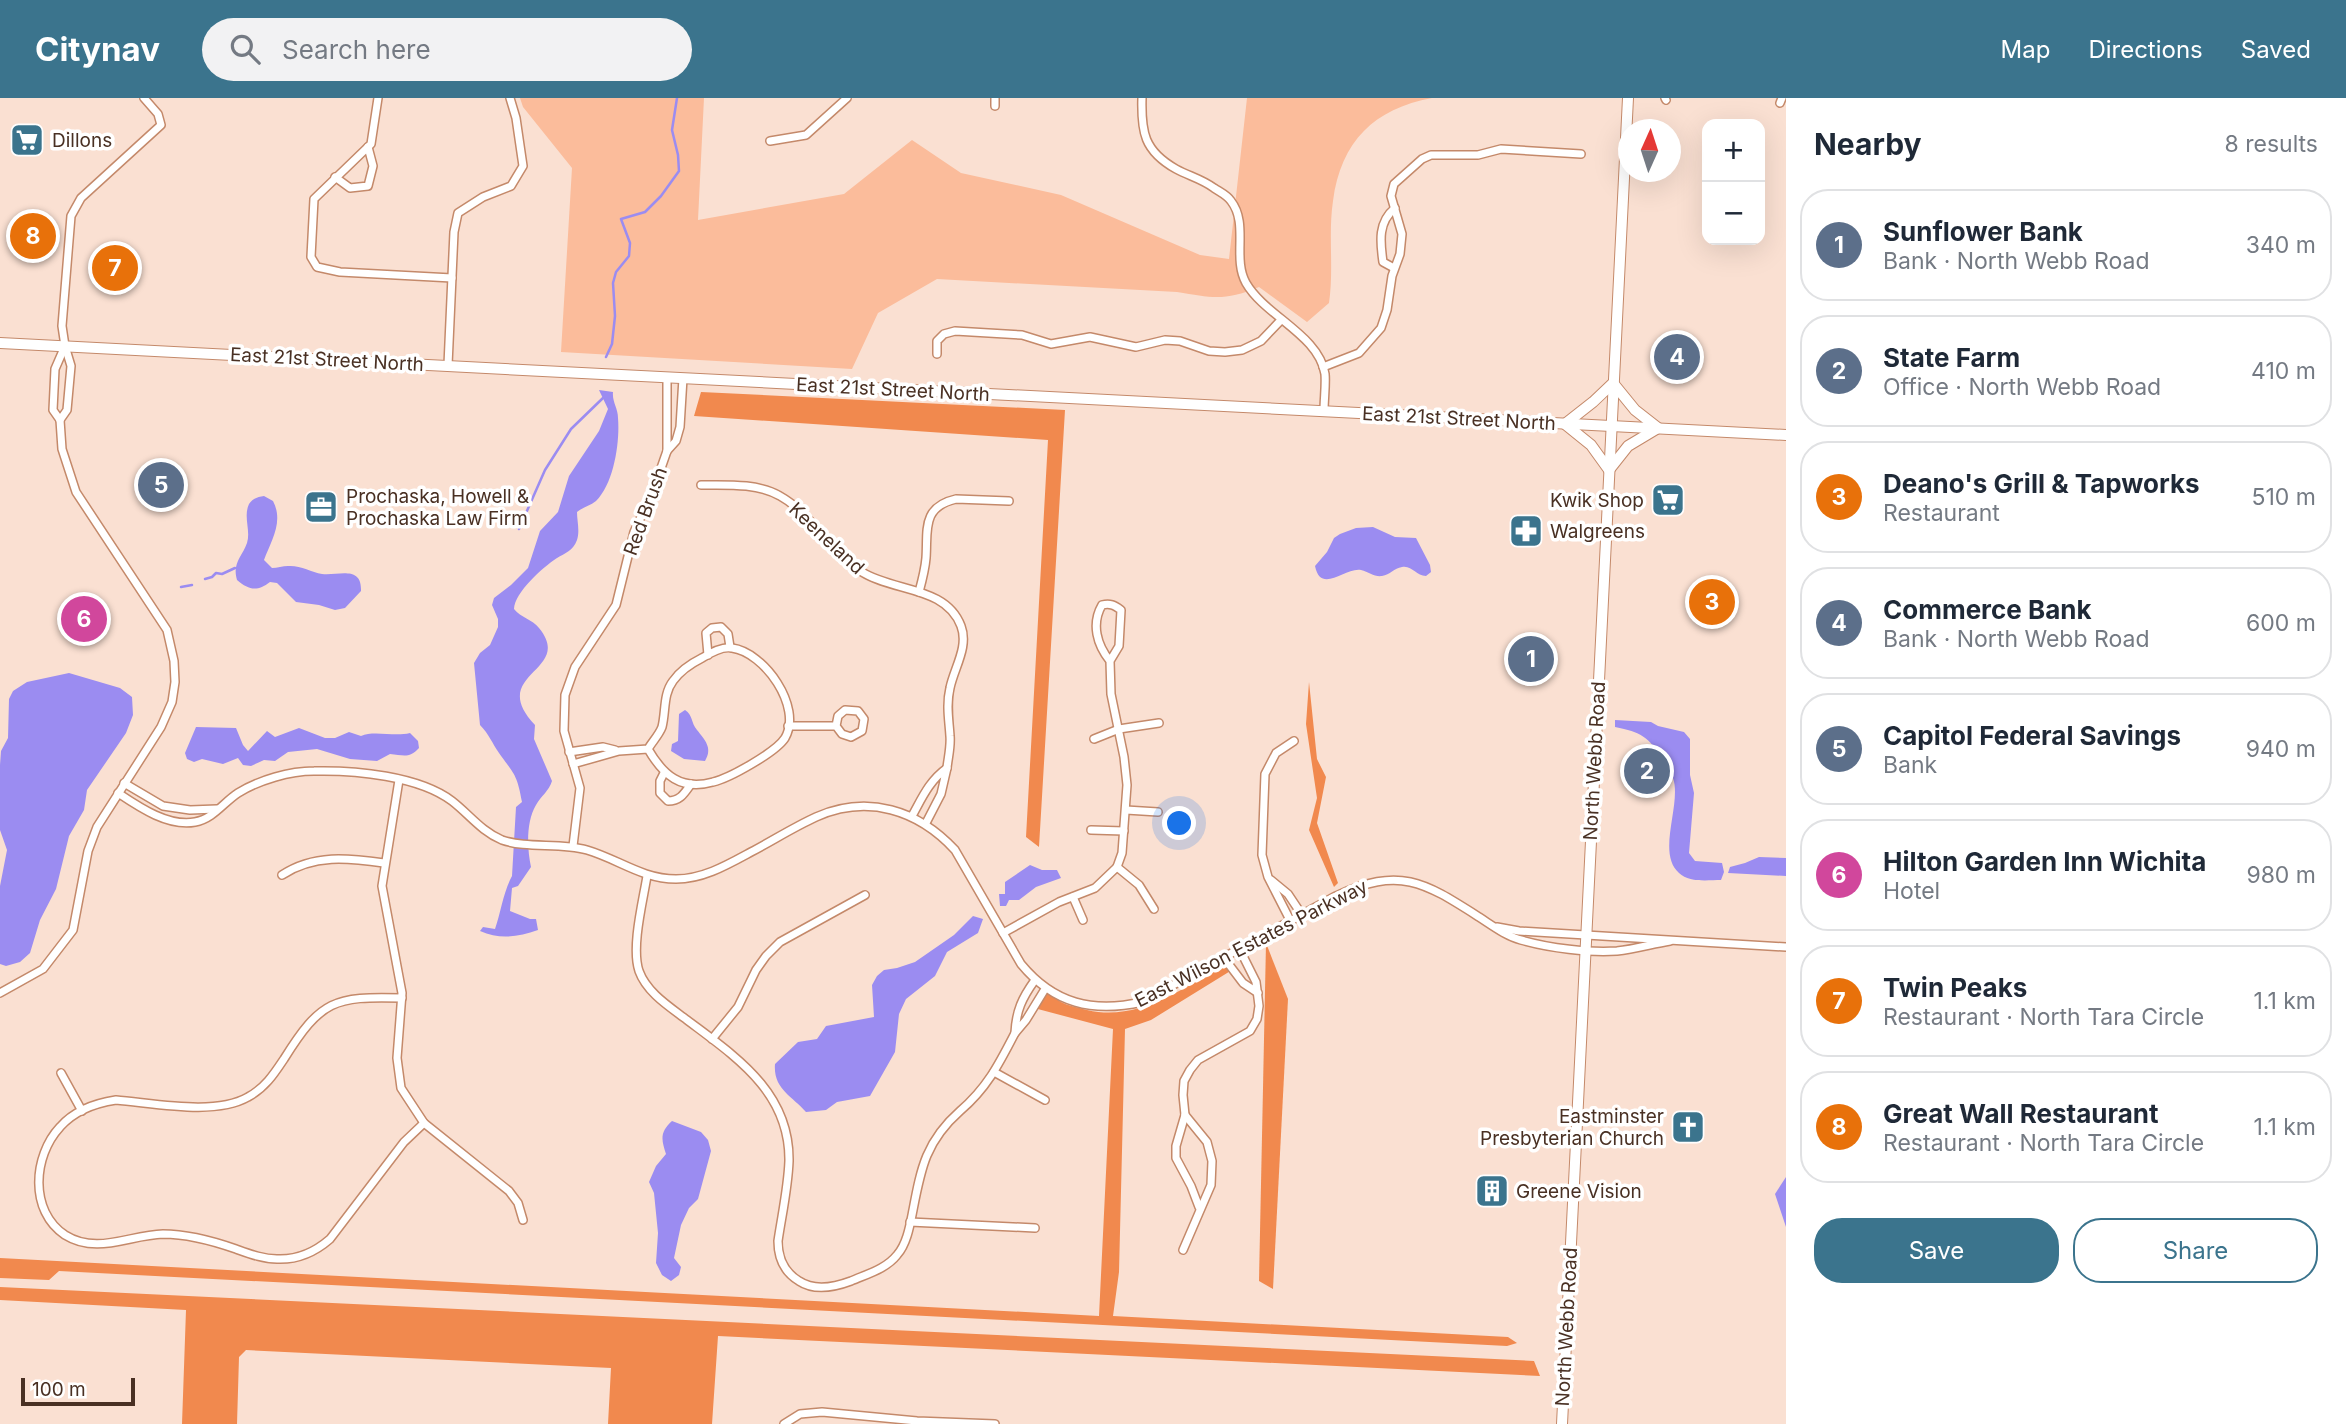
<!DOCTYPE html>
<meta charset="utf-8">
<style>
:root{--surface:#fff;--page:#f2f2f3;--text:#1f2937;--muted:#747a83;--line:#e0e1e3;--accent:#3b748d}
body{margin:0;font-family:Inter,sans-serif;background:var(--page);color:var(--text)}
.controls{position:absolute;right:21px;top:21px;display:grid;overflow:hidden;border-radius:14px;box-shadow:0 7px 28px #0002}
.controls button{width:63px;height:63px;display:grid;place-items:center;padding:0;border:0;border-bottom:2px solid var(--line);background:var(--surface);color:var(--text);font:35px sans-serif}
.compass{position:absolute;left:1618px;top:21px;width:63px;height:63px;border-radius:50%;background:var(--surface);box-shadow:0 7px 28px #0002;rotate:3deg}
.scale{position:absolute;left:21px;bottom:18px;width:114px;box-sizing:border-box;padding-left:7px;border:4px solid #493023;border-top:0;font-size:19px;line-height:24px;white-space:nowrap;color:#493023;-webkit-text-stroke:5px #fff;paint-order:stroke}
.you{position:absolute;left:1180px;top:726px;width:24px;height:24px;margin:-18px;border:5px solid #fff;border-radius:50%;background:#1a73e8;box-shadow:0 0 0 10px #1a73e833}
.badge{display:grid;place-items:center;width:46px;height:46px;border-radius:50%;background:var(--accent);color:#fff;font-size:23px;font-weight:700}
.pin{position:absolute;translate:-50% -50%;border:4px solid #fff;box-shadow:0 2px 7px #0006}
.list{margin:0;padding:0;list-style:none}
h2{display:flex;justify-content:space-between;align-items:center;height:91px;margin:0;padding:0 28px;font-size:30px}
h2 small{font-size:23px;font-weight:400;color:var(--muted)}
.list li{display:grid;grid-template-columns:46px 1fr auto;gap:21px;align-items:center;box-sizing:border-box;height:112px;margin:0 14px 14px;padding:0 14px;border:2px solid var(--line);border-radius:28px}
.list b{display:block;font-size:26px;white-space:nowrap}
.list p{margin:0;font-size:23px;white-space:nowrap;color:var(--muted)}
.list em{font-size:23px;font-style:normal;color:var(--muted)}
.actions{display:flex;gap:14px;padding:21px 28px}
.actions a{flex:1;padding:16px 0;border:2px solid var(--accent);border-radius:28px;text-align:center;font-size:24px;color:var(--accent)}
.actions .main{background:var(--accent);color:#fff}
.icon{flex:none;width:38px;height:38px;fill:none;stroke:currentColor;stroke-width:2;stroke-linecap:round;stroke-linejoin:round}
.map{position:relative;flex:none;width:1786px;height:1326px;overflow:hidden}
header{display:flex;align-items:center;gap:42px;box-sizing:border-box;height:98px;padding:0 35px;background:var(--accent);color:#fff}
header strong{font-size:33px}
nav{display:flex;gap:38px;margin-inline-start:auto;font-size:24px}
.search{width:490px;height:63px;background:var(--page);display:flex;align-items:center;gap:18px;box-sizing:border-box;padding:0 24px;border-radius:38px;color:var(--muted);font-size:26px}
main{display:flex}
aside{flex:1;background:var(--surface)}
.map>svg:first-child{display:block}
</style>
<header>
<strong>Citynav</strong>
<div class="search"><svg class="icon" aria-label="search" viewBox="0 0 24 24"><circle cx="10" cy="10" r="6"/><path d="M15 15l6 6"/></svg>Search here</div>
<nav><a>Map</a><a>Directions</a><a>Saved</a></nav>
</header>
<main>
<div class="map">
<svg width="1786" height="1326" viewBox="0 0 1786 1326">
<rect width="100%" height="100%" fill="#fae0d2"/>
<path fill="#fbbc9b" d="M520,0H704L698,122L844,96L912,42L961,75L1061,97L1200,157L1229,161L1247,0H1432C1374,11 1341,43 1333,103C1328,136 1334,171 1329,205L1307,224L1259,189C1225,203 1213,200 1177,194L937,181L878,215L852,271L561,254L572,70L523,9Z"/>
<g fill="#f1894e">
<polygon points="701,294 1065,312 1039,749 1026,739 1048,342 694,318"/>
<polygon points="1309,584 1317,661 1326,679 1317,725 1338,785 1334,789 1309,732 1317,700 1306,626"/>
<polygon points="1266,845 1288,901 1273,1191 1259,1183"/>
<path d="M1224,868L1232,872L1151,922L1125,931L1119,1174L1113,1218L1508,1239L1517,1245L1507,1248L59,1173L49,1182L0,1180V1160L1099,1218L1113,931L1034,910L1045,891C1061,907 1065,906 1087,912C1138,924 1181,891 1224,868Z"/>
<polygon points="0,1189 1534,1263 1540,1278 718,1238 712,1326 608,1326 611,1270 246,1252 239,1259 237,1326 182,1326 186,1212 0,1202"/>
</g>
<g fill="#9b8cf1">
<path d="M599,292L613,294C612,304 618,310 618,320C620,344 614,385 596,403C590,408 583,409 577,414C577,423 580,433 577,442C573,453 565,455 557,460C542,470 515,494 514,511C521,520 532,521 539,530C575,574 486,575 535,627L534,641L552,683C549,693 541,698 536,707C526,724 527,750 531,769L518,788L512,790L510,813L530,821H536L538,832C518,839 500,842 480,833L483,829L495,831C501,814 503,795 512,778L516,709L522,704C517,676 514,676 499,655C492,645 489,636 480,627L474,565L480,555L490,547L498,529V521L492,507L494,500L511,487L528,470L540,433L558,414L569,378L599,333L608,311Z"/>
<path d="M264,398L273,403C284,424 271,443 264,462L272,470C277,470 283,468 288,468C300,467 311,474 322,476C338,478 362,467 361,493L345,510L335,512L319,507L296,504L277,485L270,484C257,494 249,492 237,482C232,465 242,459 247,445C251,432 243,419 249,406C253,400 258,399 264,398Z"/>
<path d="M1373,429L1395,439L1416,440L1430,467L1431,474L1426,478C1416,478 1412,467 1402,469C1394,470 1390,477 1382,478C1374,479 1369,474 1361,472C1345,469 1321,497 1315,468L1327,454L1334,440L1340,436L1356,430Z"/>
<polygon points="69,575 120,590 132,599 133,617 126,635 87,692 84,712 69,738 56,791 40,822 30,855 20,864 6,868 0,866 0,788 7,752 0,732 0,667 1,653 8,640 9,601 13,593 27,584"/>
<path d="M685,612C693,617 691,625 697,632C705,642 713,650 705,663L684,661L671,653L672,646L678,643L679,616Z"/>
<path d="M1615,622L1651,624L1658,628L1684,634L1690,641V677L1694,695L1689,755L1695,763L1722,765L1724,774L1721,782C1708,782 1689,785 1679,775C1656,755 1682,706 1673,680C1671,674 1665,667 1662,661C1649,639 1641,634 1615,629Z"/>
<path d="M196,629L236,630L243,647L248,653L267,633L275,639L299,630L325,640H335L349,634L361,638C374,632 394,639 410,635L418,643L419,650C409,661 403,657 390,656L377,663L350,661L317,651L288,654L275,663L264,662L251,668L243,667L238,660L223,666L202,661L194,664L187,661L185,655Z"/>
<polygon points="1759,759 1786,760 1786,778 1728,775 1730,769 1745,765"/>
<polygon points="1030,767 1042,772 1057,772 1061,780 1036,789 1019,802 1009,802 1006,808 1000,808 999,796 1005,796 1005,784"/>
<path d="M973,818L983,821L978,835L947,854L935,878L906,901L899,916L895,954L870,998L837,1004L826,1012L806,1014C792,998 773,991 775,966L798,944L817,941L826,928L874,919L872,887L877,878L884,872L897,870L915,864L954,837Z"/>
<path d="M672,1023L701,1034L708,1042L711,1053L698,1101L689,1110L681,1127L674,1160L681,1169L679,1177L671,1183L662,1177L656,1165L658,1135L654,1095L649,1084L656,1068L666,1056C661,1041 660,1034 672,1023Z"/>
<polygon points="1786,1079 1786,1129 1775,1096"/>
</g>
<g fill="none" stroke-linecap="round" stroke-linejoin="round">
<g stroke="#9b8cf1" stroke-width="2.5">
<polyline points="606,259 612,246 615,218 613,185 616,174 629,158 630,145 621,121 645,114 661,98 679,73 678,57 672,32 677,0"/>
<polyline points="519,431 545,372 571,331 603,300"/>
<polyline points="205,481 212,479 216,475 222,476 235,470"/>
<polyline points="181,489 192,487"/>
</g>
<defs>
<g id="street">
<polyline points="378,0 371,46 314,101 311,159 317,169 340,174 452,180"/>
<path d="M1142,0C1141,34 1144,53 1176,71C1189,78 1202,81 1214,90C1220,94 1227,97 1231,103C1249,126 1232,160 1246,185C1265,218 1319,237 1325,276C1326,287 1324,301 1324,313"/>
<polyline points="1665,0 1666,2"/>
<polyline points="1780,5 1782,0"/>
<polyline points="995,8 995,0"/>
<polyline points="770,43 806,37 847,0"/>
<polyline points="335,79 350,90 368,88 373,68 368,49"/>
<path d="M1394,170L1383,164C1380,143 1378,124 1395,110"/>
<polyline points="937,256 937,243 944,236 955,233 1022,237 1051,246 1090,239 1136,249 1165,242 1180,243 1209,253 1225,254 1242,252 1261,243 1281,222"/>
<polyline points="448,267 454,134 458,115 483,99 511,88 523,68 516,20 510,0"/>
<polyline points="1323,269 1359,255 1381,230 1387,212 1392,178 1400,156 1402,136 1391,98 1394,86 1422,61 1431,57 1478,57 1501,51 1581,56"/>
<polyline points="60,322 67,312 71,268 65,248 62,228 71,118 81,100 161,27 158,16 144,0"/>
<polyline points="667,353 667,279"/>
<path d="M701,387C726,387 758,385 780,398C814,417 830,455 862,474C894,494 946,488 961,528C969,549 954,570 950,590C946,607 949,622 950,638C951,649 948,660 947,670"/>
<path d="M919,494C922,483 925,472 926,460C928,433 921,409 956,401L1009,403"/>
<polyline points="708,557 706,535 712,530 721,529 728,536 730,549"/>
<polyline points="788,628 836,628 842,636 851,639 862,633 864,621 858,613 845,612 838,618 836,628"/>
<polyline points="1094,641 1119,631 1159,625"/>
<polyline points="569,654 603,649 615,652"/>
<path d="M573,666L619,653L648,651C663,677 681,693 713,684C730,680 776,654 785,640C803,609 764,554 732,550C723,548 710,555 702,560C692,565 680,573 673,583C663,596 666,613 662,629C659,637 652,644 648,651"/>
<path d="M664,675L660,683V695L668,703C680,703 684,696 691,686"/>
<polyline points="399,682 382,788 402,895 397,960 401,990 424,1025 509,1093 518,1105 523,1122"/>
<polyline points="124,685 163,708 190,712 217,711"/>
<path d="M118,695C139,709 168,729 195,724C213,721 224,704 238,695C259,682 290,673 314,673C355,672 419,678 452,703C470,717 481,733 502,742C528,751 560,744 587,752C618,761 642,781 676,781C703,781 727,767 751,754C772,743 794,729 816,719C868,696 918,712 955,752L1021,866C1054,906 1093,915 1142,904L1336,798C1400,768 1424,784 1479,819C1493,828 1506,838 1521,842C1549,850 1589,855 1617,853C1635,851 1652,846 1670,843"/>
<polyline points="1126,712 1158,714"/>
<path d="M912,718C922,700 929,683 947,670L941,696L926,725"/>
<polyline points="1091,732 1124,733"/>
<polyline points="573,748 580,690 564,633 565,597 575,569 616,507 634,434 653,393 667,353 676,343 680,329 683,280"/>
<polyline points="1117,769 1139,787 1154,811"/>
<path d="M282,777C314,756 348,760 384,765"/>
<path d="M647,778C643,803 631,849 639,873C647,895 670,909 687,922C736,959 790,994 789,1063C788,1090 782,1116 778,1143C778,1159 784,1174 799,1183C814,1193 835,1189 851,1183C867,1176 886,1171 897,1157C907,1146 910,1127 913,1112C921,1070 926,1043 960,1013C987,990 999,966 1015,935"/>
<polyline points="1271,782 1288,796 1302,817"/>
<polyline points="1073,799 1083,822"/>
<polyline points="1291,824 1268,779 1262,757 1265,676 1276,655 1294,643"/>
<polyline points="1497,829 1519,833 1786,849"/>
<path d="M1003,835L1059,804L1095,790L1117,769L1122,755L1127,687L1124,659L1111,596L1110,563L1119,548L1121,512C1114,507 1110,505 1102,507C1091,526 1097,547 1110,563"/>
<polyline points="1224,860 1243,885 1258,895"/>
<path d="M1035,882C1022,900 1016,913 1015,935L1026,922L1045,891"/>
<polyline points="0,895 43,871 73,832 88,753 97,729 161,629 172,604 175,584 174,563 167,532 76,394 62,351 60,322 53,312 55,271 65,248"/>
<path d="M402,900C334,898 321,902 284,961C274,976 265,990 248,999C215,1018 154,1005 116,1002C96,1005 74,1013 60,1029C33,1058 29,1113 65,1137C97,1157 129,1137 163,1136C188,1136 213,1143 236,1151C250,1156 263,1161 277,1161C298,1162 315,1154 330,1141L404,1044L424,1025"/>
<polyline points="712,941 738,909 756,872 766,858 780,844 865,797"/>
<polyline points="994,974 1045,1002"/>
<polyline points="61,975 82,1013"/>
<polyline points="1199,1109 1191,1088 1176,1060 1176,1048 1185,1017 1183,997 1184,983 1190,972 1198,962 1250,933 1257,921 1259,908 1256,884 1240,852"/>
<polyline points="910,1124 1035,1130"/>
<polyline points="1183,1152 1211,1087 1212,1063 1207,1044 1185,1017"/>
<polyline points="784,1326 800,1316 822,1314 917,1323 995,1326"/>
</g>
<g id="secondary">
<polyline points="0,245 1786,337"/>
<polygon points="1613,285 1635,312 1658,330 1628,348 1609,372 1591,347 1565,326 1593,304"/>
<polyline points="1562,1326 1628,0"/>
</g>
</defs>
<use href="#street" stroke="#c4896a" stroke-width="10"/>
<use href="#secondary" stroke="#c4896a" stroke-width="12"/>
<use href="#street" stroke="#fff" stroke-width="7"/>
<use href="#secondary" stroke="#fff" stroke-width="10"/>
</g>
<defs>
<symbol id="supermarket-square" viewBox="-11 -11 22 22"><rect x="-9" y="-9" width="18" height="18" rx="4" fill="#3b748d" stroke="#fff"/><path d="M-6-5.5h2.5l.6 2H6L4.5 2H-2.5L-4.4-4H-6ZM-1.5 3.2a1.3 1.3 0 1 0 .1 0ZM3 3.2a1.3 1.3 0 1 0 .1 0Z" fill="#fff"/></symbol>
<symbol id="office-square" viewBox="-11 -11 22 22"><rect x="-9" y="-9" width="18" height="18" rx="4" fill="#3b748d" stroke="#fff"/><path d="M-6-3h4V-5.5h4V-3h4V5H-6ZM-1-4.5V-3h2v-1.5ZM-6 0V1H6V0Z" fill="#fff"/></symbol>
<symbol id="pharmacy-square" viewBox="-11 -11 22 22"><rect x="-9" y="-9" width="18" height="18" rx="4" fill="#3b748d" stroke="#fff"/><path d="M-2-6h4v4h4v4h-4v4h-4v-4h-4v-4h4Z" fill="#fff"/></symbol>
<symbol id="church-square" viewBox="-11 -11 22 22"><rect x="-9" y="-9" width="18" height="18" rx="4" fill="#3b748d" stroke="#fff"/><path d="M-1.2-6h2.4v3.5h3.3v2.4h-3.3V6h-2.4V-.1h-3.3v-2.4h3.3Z" fill="#fff"/></symbol>
<symbol id="building-square" viewBox="-11 -11 22 22"><rect x="-9" y="-9" width="18" height="18" rx="4" fill="#3b748d" stroke="#fff"/><path d="M-4-6H4V6H1V3H-1V6H-4ZM-2.5-4.3h1.7v1.8h-1.7ZM.8-4.3h1.7v1.8H.8ZM-2.5-1h1.7V.8h-1.7ZM.8-1h1.7V.8H.8Z" fill="#fff"/></symbol>
</defs>
<g fill-rule="evenodd">
<use href="#supermarket-square" x="8" y="23" width="38" height="38"/>
<use href="#supermarket-square" x="1649" y="383" width="38" height="38"/>
<use href="#office-square" x="302" y="390" width="38" height="38"/>
<use href="#pharmacy-square" x="1507" y="414" width="38" height="38"/>
<use href="#church-square" x="1669" y="1010" width="38" height="38"/>
<use href="#building-square" x="1473" y="1074" width="38" height="38"/>
</g>
<g text-anchor="middle" stroke-width="7" stroke-linejoin="round" paint-order="stroke">
<g font-size="19" fill="#493023" stroke="#fff" text-anchor="start">
<text x="52" y="49">Dillons</text>
<text x="346" y="405">Prochaska, Howell &amp;<tspan x="346" dy="22">Prochaska Law Firm</tspan></text>
<text x="1644" y="409" text-anchor="end">Kwik Shop</text>
<text x="1550" y="440">Walgreens</text>
<text x="1664" y="1025" text-anchor="end">Eastminster<tspan x="1664" dy="22">Presbyterian Church</tspan></text>
<text x="1516" y="1100">Greene Vision</text>
</g>
<g font-size="19" fill="#493023" stroke="#fff">
<text transform="translate(327 261) rotate(3)" y="7">East 21st Street North</text>
<text transform="translate(893 291) rotate(3)" y="7">East 21st Street North</text>
<text transform="translate(1459 320) rotate(3)" y="7">East 21st Street North</text>
<text transform="translate(645 413) rotate(-70)" y="7">Red Brush</text>
<text transform="translate(827 440) rotate(43)" y="7">Keeneland</text>
<text transform="translate(1594 663) rotate(-87)" y="7">North Webb Road</text>
<text transform="translate(1251 845) rotate(-27)" y="7">East Wilson Estates Parkway</text>
<text transform="translate(1566 1229) rotate(-87)" y="7">North Webb Road</text>
</g>
</g>
</svg>
<div class="controls">
<button>+</button>
<button>−</button>
</div>
<svg class="compass" viewBox="-18 -18 36 36"><path d="M0-13l5 13h-10z" fill="#e53935"/><path d="M0 13l5-13h-10z" fill="#747a83"/></svg>
<div class="scale">100 m</div>
<div class="you"></div>
<div class="pin badge" style="left:1531px;top:561px;background:#5c6f8a">1</div>
<div class="pin badge" style="left:1647px;top:673px;background:#5c6f8a">2</div>
<div class="pin badge" style="left:1712px;top:504px;background:#e8710a">3</div>
<div class="pin badge" style="left:1677px;top:259px;background:#5c6f8a">4</div>
<div class="pin badge" style="left:161px;top:387px;background:#5c6f8a">5</div>
<div class="pin badge" style="left:84px;top:521px;background:#d1479c">6</div>
<div class="pin badge" style="left:115px;top:170px;background:#e8710a">7</div>
<div class="pin badge" style="left:33px;top:138px;background:#e8710a">8</div>
</div>
<aside>
<h2>Nearby<small>8 results</small></h2>
<ul class="list">
<li><span class="badge" style="background:#5c6f8a">1</span><div><b>Sunflower Bank</b><p>Bank · North Webb Road</p></div><em>340 m</em></li>
<li><span class="badge" style="background:#5c6f8a">2</span><div><b>State Farm</b><p>Office · North Webb Road</p></div><em>410 m</em></li>
<li><span class="badge" style="background:#e8710a">3</span><div><b>Deano's Grill &amp; Tapworks</b><p>Restaurant</p></div><em>510 m</em></li>
<li><span class="badge" style="background:#5c6f8a">4</span><div><b>Commerce Bank</b><p>Bank · North Webb Road</p></div><em>600 m</em></li>
<li><span class="badge" style="background:#5c6f8a">5</span><div><b>Capitol Federal Savings</b><p>Bank</p></div><em>940 m</em></li>
<li><span class="badge" style="background:#d1479c">6</span><div><b>Hilton Garden Inn Wichita</b><p>Hotel</p></div><em>980 m</em></li>
<li><span class="badge" style="background:#e8710a">7</span><div><b>Twin Peaks</b><p>Restaurant · North Tara Circle</p></div><em>1.1 km</em></li>
<li><span class="badge" style="background:#e8710a">8</span><div><b>Great Wall Restaurant</b><p>Restaurant · North Tara Circle</p></div><em>1.1 km</em></li>
</ul>
<div class="actions"><a class="main">Save</a><a>Share</a></div>
</aside>
</main>
